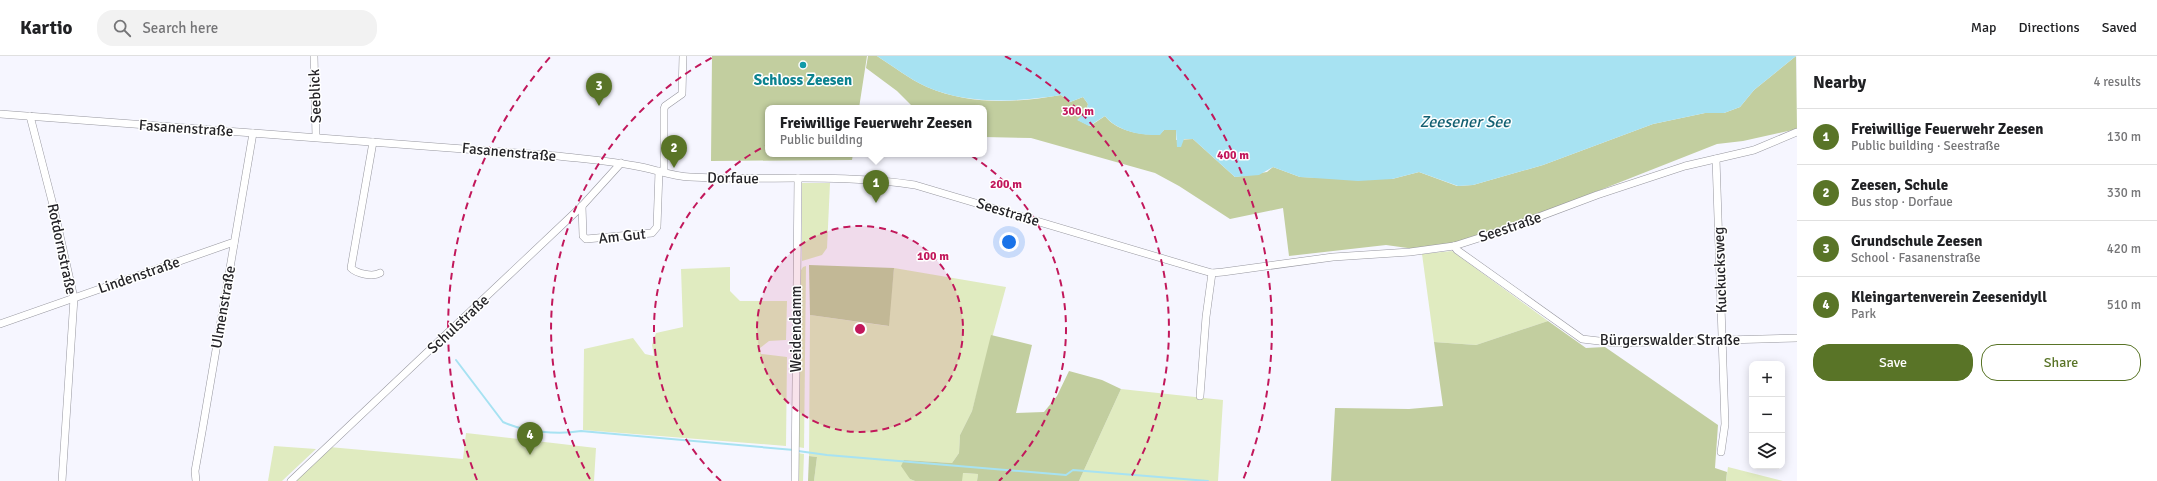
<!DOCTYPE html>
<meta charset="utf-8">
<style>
:root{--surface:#fff;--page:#f2f2f2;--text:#202124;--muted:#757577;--line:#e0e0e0;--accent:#597427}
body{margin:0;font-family:Signika,sans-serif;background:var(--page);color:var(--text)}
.controls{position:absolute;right:12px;bottom:12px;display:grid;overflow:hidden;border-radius:8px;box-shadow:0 2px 10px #0003}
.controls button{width:36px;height:36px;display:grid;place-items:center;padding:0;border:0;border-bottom:1px solid var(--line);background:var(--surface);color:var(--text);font:20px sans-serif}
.you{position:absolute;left:1009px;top:186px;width:14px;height:14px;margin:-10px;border:3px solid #fff;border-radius:50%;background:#1a73e8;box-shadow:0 0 0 6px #1a73e833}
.badge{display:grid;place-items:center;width:26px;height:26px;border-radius:50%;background:var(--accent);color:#fff;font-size:13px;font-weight:700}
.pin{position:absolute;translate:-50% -33px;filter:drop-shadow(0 1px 2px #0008)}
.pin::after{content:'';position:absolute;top:21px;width:14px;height:12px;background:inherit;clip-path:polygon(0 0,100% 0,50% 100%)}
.popup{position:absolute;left:765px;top:49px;width:222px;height:52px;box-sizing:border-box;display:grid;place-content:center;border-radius:8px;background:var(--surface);filter:drop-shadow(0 1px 3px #0005);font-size:13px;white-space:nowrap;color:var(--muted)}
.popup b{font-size:15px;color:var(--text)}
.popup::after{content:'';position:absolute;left:50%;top:100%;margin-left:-8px;border:8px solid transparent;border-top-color:var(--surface)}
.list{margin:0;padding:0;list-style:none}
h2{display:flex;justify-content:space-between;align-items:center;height:52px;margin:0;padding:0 16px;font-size:17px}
h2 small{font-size:13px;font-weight:400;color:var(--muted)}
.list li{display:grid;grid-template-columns:26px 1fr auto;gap:12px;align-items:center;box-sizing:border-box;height:56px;padding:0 16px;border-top:1px solid var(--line)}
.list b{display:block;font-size:15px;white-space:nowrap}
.list p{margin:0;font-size:13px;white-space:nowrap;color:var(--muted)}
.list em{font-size:13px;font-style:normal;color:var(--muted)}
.actions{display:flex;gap:8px;padding:12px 16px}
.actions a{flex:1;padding:9px 0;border:1px solid var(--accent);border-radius:16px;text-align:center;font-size:14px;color:var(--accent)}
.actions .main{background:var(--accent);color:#fff}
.icon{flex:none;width:22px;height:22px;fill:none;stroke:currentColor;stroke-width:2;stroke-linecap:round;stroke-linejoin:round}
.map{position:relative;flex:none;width:1797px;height:425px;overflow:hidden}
header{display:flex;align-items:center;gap:24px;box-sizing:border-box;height:56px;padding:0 20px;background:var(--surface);border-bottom:1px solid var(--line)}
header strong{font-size:19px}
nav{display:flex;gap:22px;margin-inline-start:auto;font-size:14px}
.search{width:280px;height:36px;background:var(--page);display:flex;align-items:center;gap:10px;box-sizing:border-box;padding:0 14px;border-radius:16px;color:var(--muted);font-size:15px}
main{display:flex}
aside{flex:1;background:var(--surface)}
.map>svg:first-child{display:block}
</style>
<header>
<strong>Kartio</strong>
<div class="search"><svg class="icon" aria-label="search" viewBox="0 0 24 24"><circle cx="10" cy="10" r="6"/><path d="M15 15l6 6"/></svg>Search here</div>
<nav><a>Map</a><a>Directions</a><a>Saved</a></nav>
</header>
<main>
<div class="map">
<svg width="1797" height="425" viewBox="0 0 1797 425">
<rect width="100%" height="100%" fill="#f6f6ff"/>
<g fill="#e0ebc0">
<polygon points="802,127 830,127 827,192 822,199 802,205"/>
<polygon points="1452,195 1548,265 1476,289 1434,286 1422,198"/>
<polygon points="806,210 804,392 798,391 800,216 803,211"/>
<polygon points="730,211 730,235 740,245 787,245 786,284 769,285 760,292 761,298 787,301 786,390 583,374 584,293 633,282 645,298 654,300 652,289 656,277 683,271 681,213"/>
<polygon points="894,212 1006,231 972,355 960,379 959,397 952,407 904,404 910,423 915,425 814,425 817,401 809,400 810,259 888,270"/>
<polygon points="1121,333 1223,344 1218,425 1079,425"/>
<polygon points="466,377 596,392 594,425 293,425 329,391 463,403"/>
<polygon points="274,390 316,393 282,425 268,425"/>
<polygon points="798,397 804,398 803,425 798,425"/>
<polygon points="1728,411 1783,425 1726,425"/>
<polygon points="962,417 978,418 977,425 962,425"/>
</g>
<g fill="#c2ce9f">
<polygon points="712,0 867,0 859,52 768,52 768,98 853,98 852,104 711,105"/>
<path d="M868,0H877C893,10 909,23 927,31C969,49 1016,47 1061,39L1070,46L1083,41L1088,48L1086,56L1078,64L1090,70L1105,60C1116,75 1142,80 1160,78L1164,74H1176V84L1193,83L1235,121L1267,116L1273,111L1300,121L1328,122L1392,123L1419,116L1457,130L1473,129L1543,109L1653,68L1705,57H1724L1740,51L1754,34L1796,0L1797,73L1743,85L1717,88L1458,190L1422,194L1386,189L1289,200L1283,152L1230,163L1179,130L1155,117L1031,82L984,81V52H914L897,35L866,12Z"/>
<polygon points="809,209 894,212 889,270 810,259"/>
<polygon points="1548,265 1586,292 1605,291 1718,369 1715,412 1727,416 1726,425 1331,425 1335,352 1409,353 1443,350 1434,286 1476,289"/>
<polygon points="991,279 1032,289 1016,357 1044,356 1057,340 1069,315 1102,324 1121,333 1079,425 977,425 978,418 963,417 962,425 915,425 910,423 901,410 904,404 952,407 959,397 960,379 972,355"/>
<polygon points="809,400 817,401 814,425 808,425"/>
</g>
<path fill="#a7e2f2" d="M877,0H1796L1754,34L1740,51L1724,57H1705L1653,68L1543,109L1473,129L1458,130L1419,116L1392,123L1358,125L1300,121L1273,111L1259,119L1235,121L1193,83H1184L1181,91H1177L1176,74H1164L1160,79C1141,80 1117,75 1105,60L1089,70L1077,64L1086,56L1088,48L1083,41L1070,46L1061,39C1016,46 969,49 927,31C909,23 893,10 877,0Z"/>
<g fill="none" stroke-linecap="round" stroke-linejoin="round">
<g stroke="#a7e2f2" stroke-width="2">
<path d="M456,304L503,366C525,376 558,379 581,375L794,394"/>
<polyline points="798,395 827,399 1066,419 1073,414 1208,425"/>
</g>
<defs>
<g id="minor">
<polyline points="314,0 316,81"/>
<path d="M0,58L558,100C584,103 610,105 636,110C654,113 671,120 690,121C764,125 841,117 915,129L1198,213L1212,217L1223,216L1333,201L1410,196L1454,190L1501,175L1597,139L1685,110L1754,94L1797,76"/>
<polyline points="30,60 53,149 74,242 62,425"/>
<path d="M373,86L351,212C357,218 373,221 380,217"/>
<polyline points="1716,103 1725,368 1721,396"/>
<polyline points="664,116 664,53 665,50 682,38 683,0"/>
<polyline points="582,150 583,180 586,183 652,177 657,171 659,115"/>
<polyline points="1454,190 1457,194 1582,283 1616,287 1797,282"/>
<polyline points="0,268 231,187 234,187"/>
<polyline points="1200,340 1206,261 1212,217"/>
<polyline points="196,425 195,415 202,376 253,77"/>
<polyline points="291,425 582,150 621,107"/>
<polyline points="795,425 798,122"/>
</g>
</defs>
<use href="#minor" stroke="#97979f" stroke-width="8"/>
<use href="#minor" stroke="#fff" stroke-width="7"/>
</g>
<circle cx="860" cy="273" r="103" fill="#c2185b" fill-opacity=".12"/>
<g fill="none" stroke="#c2185b" stroke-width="2" stroke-dasharray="7 5">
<circle cx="860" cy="273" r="103"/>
<path d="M721 425A206 206 0 1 1 999 425"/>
<path d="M590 423A309 309 0 0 1 715 0M1005 0A309 309 0 0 1 1130 423"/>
<path d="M477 424A412 412 0 0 1 551 0M1169 0A412 412 0 0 1 1243 424"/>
</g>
<circle fill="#0f9aa8" stroke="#fff" stroke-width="1.5" cx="803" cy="9" r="4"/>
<g text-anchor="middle" stroke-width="3" stroke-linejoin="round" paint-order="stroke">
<g font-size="15" font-weight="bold" fill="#0d838f" stroke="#fff">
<text x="803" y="29">Schloss Zeesen</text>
</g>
<g font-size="15" fill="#262529" stroke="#fff">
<text transform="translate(315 40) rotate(-92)" y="5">Seeblick</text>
<text transform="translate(186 72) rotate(4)" y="5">Fasanenstraße</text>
<text transform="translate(509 96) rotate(5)" y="5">Fasanenstraße</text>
<text transform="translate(733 122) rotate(1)" y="5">Dorfaue</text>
<text transform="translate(1008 156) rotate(17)" y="5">Seestraße</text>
<text transform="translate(1510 171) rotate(-19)" y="5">Seestraße</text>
<text transform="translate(622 180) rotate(-6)" y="5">Am Gut</text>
<text transform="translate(62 193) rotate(78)" y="5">Rotdornstraße</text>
<text transform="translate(1720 214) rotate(-92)" y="5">Kuckucksweg</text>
<text transform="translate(139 219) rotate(-19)" y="5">Lindenstraße</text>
<text transform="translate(223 251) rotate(-80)" y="5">Ulmenstraße</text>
<text transform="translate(458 268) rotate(-43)" y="5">Schulstraße</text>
<text transform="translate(796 273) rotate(-90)" y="5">Weidendamm</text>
<text x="1670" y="289">Bürgerswalder Straße</text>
</g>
<g font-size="16" font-style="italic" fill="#136072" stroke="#fff">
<text x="1465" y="71">Zeesener See</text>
</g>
</g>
<circle cx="860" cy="273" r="6" fill="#c2185b" stroke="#fff" stroke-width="2"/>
<g font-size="12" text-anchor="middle" font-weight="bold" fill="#c2185b" stroke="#fff" stroke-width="3" stroke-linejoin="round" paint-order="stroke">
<text x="1078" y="59">300 m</text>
<text x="1233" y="103">400 m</text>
<text x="1006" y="132">200 m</text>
<text x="933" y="204">100 m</text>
</g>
</svg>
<div class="controls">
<button>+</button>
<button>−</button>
<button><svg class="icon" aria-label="layers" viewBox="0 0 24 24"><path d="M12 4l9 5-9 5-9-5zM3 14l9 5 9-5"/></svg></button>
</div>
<div class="you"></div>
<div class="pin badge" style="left:876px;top:147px">1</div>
<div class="popup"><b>Freiwillige Feuerwehr Zeesen</b>Public building</div>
<div class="pin badge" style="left:674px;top:112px">2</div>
<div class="pin badge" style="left:599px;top:50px">3</div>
<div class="pin badge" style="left:530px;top:399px">4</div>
</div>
<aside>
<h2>Nearby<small>4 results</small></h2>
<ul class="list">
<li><span class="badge">1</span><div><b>Freiwillige Feuerwehr Zeesen</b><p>Public building · Seestraße</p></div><em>130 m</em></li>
<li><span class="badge">2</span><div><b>Zeesen, Schule</b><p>Bus stop · Dorfaue</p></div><em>330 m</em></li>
<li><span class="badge">3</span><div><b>Grundschule Zeesen</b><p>School · Fasanenstraße</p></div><em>420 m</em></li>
<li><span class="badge">4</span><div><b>Kleingartenverein Zeesenidyll</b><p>Park</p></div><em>510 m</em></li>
</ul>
<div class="actions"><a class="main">Save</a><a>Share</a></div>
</aside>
</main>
